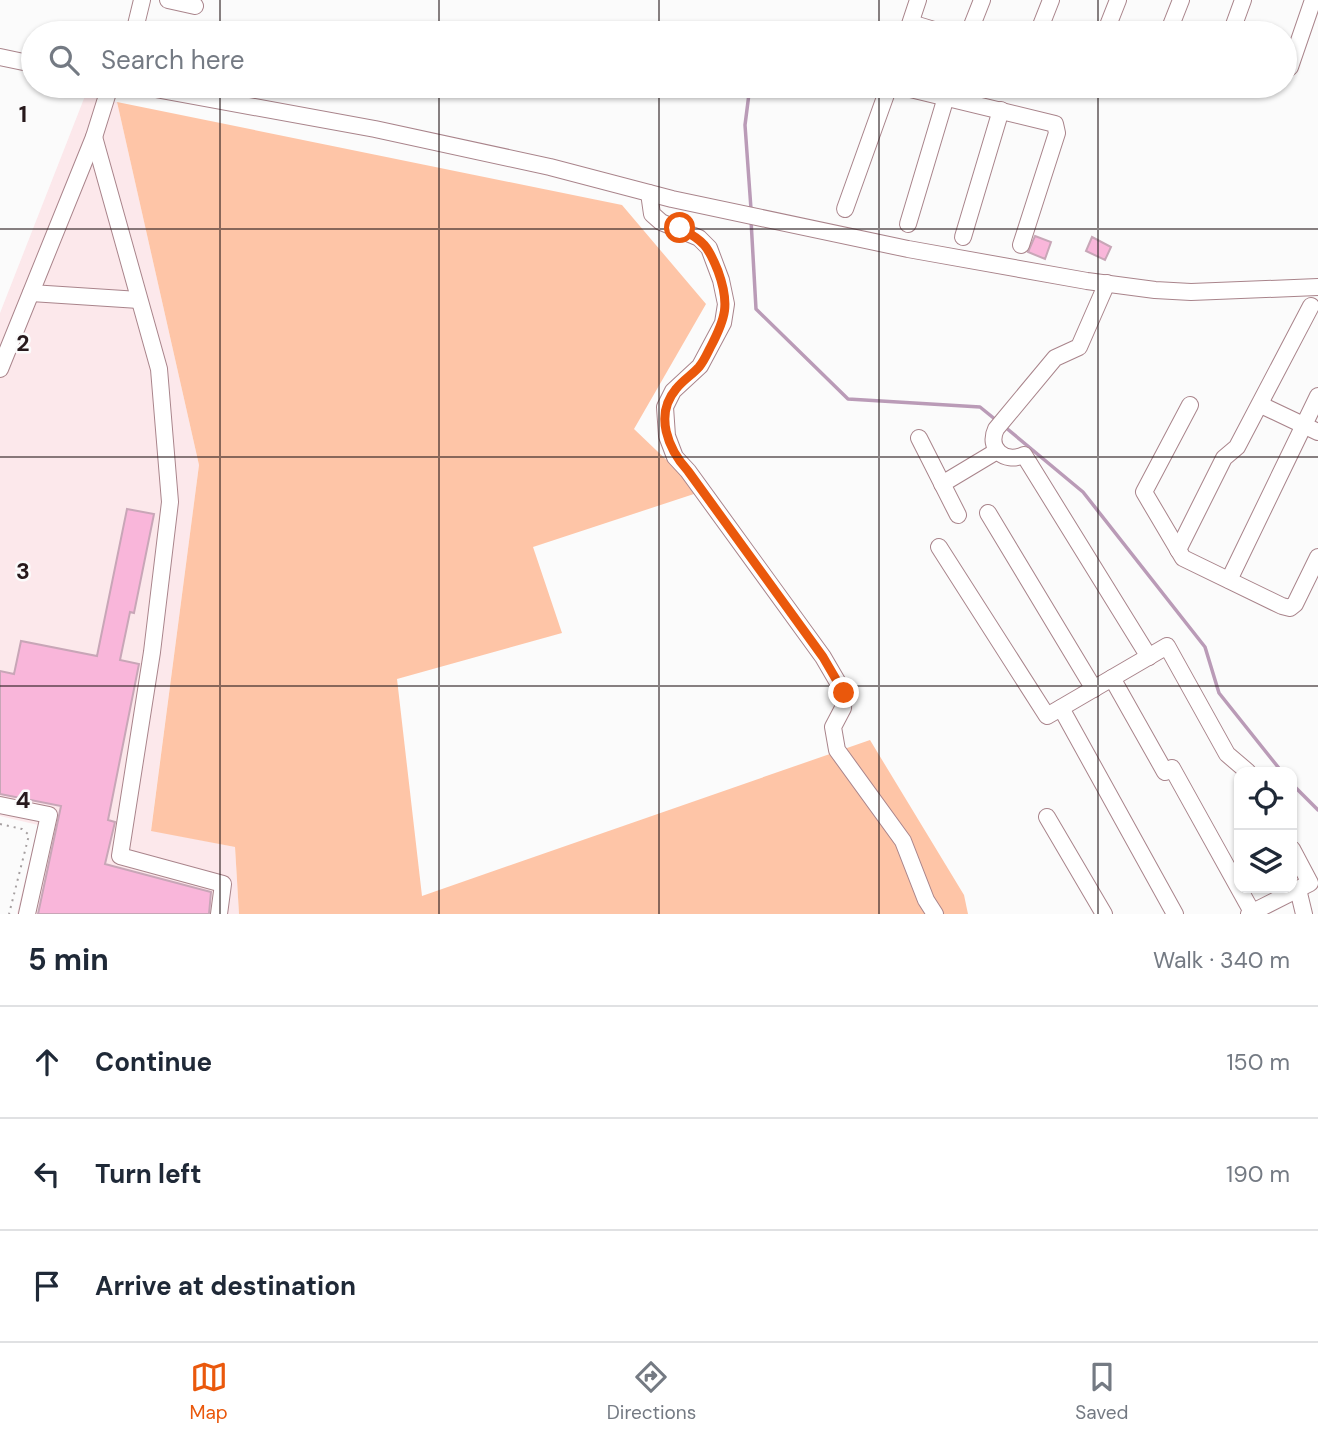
<!DOCTYPE html>
<meta charset="utf-8">
<style>
:root{--surface:#fff;--page:#f2f2f3;--text:#1f2937;--muted:#747a83;--line:#e0e1e3;--accent:#ea580c}
body{margin:0;font-family:"DM Sans",sans-serif;background:var(--page);color:var(--text)}
.controls{position:absolute;right:21px;bottom:21px;display:grid;overflow:hidden;border-radius:14px;box-shadow:0 2px 5px #0004}
.controls button{width:63px;height:63px;display:grid;place-items:center;padding:0;border:0;border-bottom:2px solid var(--line);background:var(--surface);color:var(--text);font:35px sans-serif}
.stop{position:absolute;width:21px;height:21px;margin:-16px;border:5px solid #ea580c;border-radius:50%;background:#fff}
.stop.end{background:#ea580c;border-color:#fff;box-shadow:0 2px 7px #0008}
.list{margin:0;padding:0;list-style:none}
h2{display:flex;justify-content:space-between;align-items:center;height:91px;margin:0;padding:0 28px;font-size:30px}
h2 small{font-size:23px;font-weight:400;color:var(--muted)}
.list li{display:grid;grid-template-columns:46px 1fr auto;gap:21px;align-items:center;box-sizing:border-box;height:112px;padding:0 28px;border-top:2px solid var(--line)}
.list b{display:block;font-size:26px;white-space:nowrap}
.list em{font-size:23px;font-style:normal;color:var(--muted)}
.icon{flex:none;width:38px;height:38px;fill:none;stroke:currentColor;stroke-width:2;stroke-linecap:round;stroke-linejoin:round}
.map{position:relative;flex:none;width:1318px;height:914px;overflow:hidden}
.search{position:absolute;background:var(--surface);box-shadow:0 2px 5px #0004;left:21px;right:21px;top:21px;height:77px;display:flex;align-items:center;gap:18px;box-sizing:border-box;padding:0 24px;border-radius:38px;color:var(--muted);font-size:26px}
.sheet{height:427px;background:var(--surface)}
nav{display:flex;justify-content:space-around;align-items:center;box-sizing:border-box;height:98px;border-top:2px solid var(--line);background:var(--surface);font-size:19px;color:var(--muted)}
nav a{display:grid;justify-items:center;gap:4px}
nav .on{color:var(--accent)}
.map>svg:first-child{display:block}
</style>
<div class="map">
<svg width="1318" height="914" viewBox="0 0 1318 914">
<rect width="100%" height="100%" fill="#fbfbfb"/>
<polygon fill="#fce8eb" points="85,96 117,102 199,465 151,830 235,847 239,914 17,914 38,825 0,816 0,313"/>
<polygon fill="#fec5a7" points="117,102 622,205 706,304 634,429 700,492 533,547 562,633 397,679 422,896 870,740 964,895 968,914 239,914 235,847 151,831 199,465"/>
<g fill="none" stroke-linecap="round" stroke-linejoin="round">
<g stroke="#ba9bb7" stroke-width="3.5">
<polyline points="750,86 745,125 751,209"/>
<polyline points="751,220 756,309 848,399 980,407 996,420"/>
<polyline points="1005,427 1083,492 1205,647 1219,693 1282,772"/>
<polyline points="1292,784 1318,810"/>
</g>
</g>
<g fill="#f9b6da" stroke="#c8a6b7" stroke-width="2">
<polygon points="1035,236 1051,242 1045,259 1028,252"/>
<polygon points="1092,237 1111,247 1105,260 1086,251"/>
<polygon points="127,509 154,514 134,613 130,612 120,660 139,664 108,820 115,822 105,864 211,892 209,914 38,914 61,806 0,794 0,671 14,674 21,641 97,656"/>
</g>
<g fill="none" stroke-linecap="round" stroke-linejoin="round">
<defs>
<g id="minor">
<polyline points="168,0 195,6"/>
<polyline points="911,23 944,33"/>
<polyline points="134,33 142,0"/>
<polyline points="907,33 918,0"/>
<polyline points="969,33 982,0"/>
<polyline points="1038,33 1051,0"/>
<polyline points="1105,33 1118,0"/>
<polyline points="1168,33 1181,0"/>
<polyline points="1231,33 1243,0"/>
<polyline points="0,57 33,64"/>
<polyline points="1285,71 1290,67 1313,0"/>
<polyline points="139,86 375,129 550,167 672,199 908,249 1087,281 1155,290 1191,292 1318,287"/>
<polyline points="898,86 1055,124 1057,133 1021,245"/>
<polyline points="94,137 159,369 170,502 152,652 120,856 223,884 219,914"/>
<polyline points="649,193 652,214 661,222 699,238 709,248 721,280 726,304 723,323 700,366 673,391 665,407 667,436 675,457 688,471 823,657 844,693 843,708 833,727 837,750 903,841 926,900 935,914"/>
<polyline points="845,209 889,86"/>
<polyline points="908,224 946,97"/>
<polyline points="963,237 1001,110"/>
<path d="M1107,283L1079,347L1055,358L996,429C987,448 1004,464 1024,455L1149,657"/>
<polyline points="31,293 139,300"/>
<polyline points="0,369 94,137 110,86"/>
<polyline points="1190,405 1144,492 1183,558 1282,606 1290,608 1295,604 1318,557"/>
<polyline points="1261,405 1318,432"/>
<polyline points="919,438 958,515"/>
<polyline points="942,484 997,451"/>
<polyline points="988,513 1094,689"/>
<polyline points="939,547 1047,716 1167,646 1227,754 1248,772"/>
<polyline points="1178,550 1224,458 1237,447 1311,306"/>
<polyline points="1229,580 1318,396"/>
<polyline points="1112,678 1165,772 1172,768 1252,912"/>
<polyline points="1061,708 1175,914"/>
<polyline points="0,805 49,815 27,914"/>
<polyline points="1047,817 1104,914"/>
<polyline points="1298,889 1304,914"/>
<polyline points="1249,914 1310,883 1292,849"/>
</g>
</defs>
<use href="#minor" stroke="#a9848b" stroke-width="18"/>
<polyline stroke="#a59fa0" stroke-width="2" stroke-dasharray="2 5" stroke-linecap="butt" points="0,824 22,829 29,835 9,914"/>
<use href="#minor" stroke="#fff" stroke-width="16"/>
</g>
<g fill="none" stroke-linecap="round" stroke-linejoin="round">
<path stroke="#ea580c" stroke-width="9" d="M680,228C704,241 708,246 718,271C730,304 726,318 710,348C707,354 704,361 699,367C692,375 683,380 676,389C654,415 668,449 688,471L823,657L844,693"/>
</g>
<path fill="none" stroke="#27191c" stroke-width="2" stroke-opacity="0.55" d="M220,0V33M439,0V33M659,0V33M879,0V33M1098,0V33M220,86V914M439,86V914M659,86V914M879,86V914M1098,86V914M0,229H1318M0,457H1318M0,686H1318"/>
<g font-size="23" text-anchor="middle" font-weight="bold" fill="#27191c" stroke="#fbfbfb" stroke-width="5" stroke-linejoin="round" paint-order="stroke">
<text x="23" y="122">1</text>
<text x="23" y="351">2</text>
<text x="23" y="579">3</text>
<text x="23" y="808">4</text>
</g>
</svg>
<div class="controls">
<button><svg class="icon" aria-label="locate" viewBox="0 0 24 24"><circle cx="12" cy="12" r="6"/><path d="M12 2v4M12 18v4M2 12h4M18 12h4"/></svg></button>
<button><svg class="icon" aria-label="layers" viewBox="0 0 24 24"><path d="M12 4l9 5-9 5-9-5zM3 14l9 5 9-5"/></svg></button>
</div>
<div class="stop" style="left:680px;top:228px"></div>
<div class="stop end" style="left:844px;top:693px"></div>
<div class="search"><svg class="icon" aria-label="search" viewBox="0 0 24 24"><circle cx="10" cy="10" r="6"/><path d="M15 15l6 6"/></svg>Search here</div>
</div>
<section class="sheet">
<h2>5 min<small>Walk · 340 m</small></h2>
<ul class="list">
<li><svg class="icon" aria-label="ahead" viewBox="0 0 24 24"><path d="M12 20V5M6 11l6-6 6 6"/></svg><div><b>Continue</b></div><em>150 m</em></li>
<li><svg class="icon" aria-label="left" viewBox="0 0 24 24"><path d="M17 20v-9H6M10 6l-5 5 5 5"/></svg><div><b>Turn left</b></div><em>190 m</em></li>
<li><svg class="icon" aria-label="arrive" viewBox="0 0 24 24"><path d="M6 21V4h12l-3 4 3 4H6"/></svg><div><b>Arrive at destination</b></div></li>
</ul>
</section>
<nav>
<a class="on"><svg class="icon" aria-label="map" viewBox="0 0 24 24"><path d="M3 6l6-2 6 2 6-2v14l-6 2-6-2-6 2zM9 4v14M15 6v14"/></svg>Map</a>
<a><svg class="icon" aria-label="directions" viewBox="0 0 24 24"><path d="M12 3l9 9-9 9-9-9zM9 14v-3h6M13 9l2 2-2 2"/></svg>Directions</a>
<a><svg class="icon" aria-label="saved" viewBox="0 0 24 24"><path d="M7 4h10v16l-5-4-5 4z"/></svg>Saved</a>
</nav>
